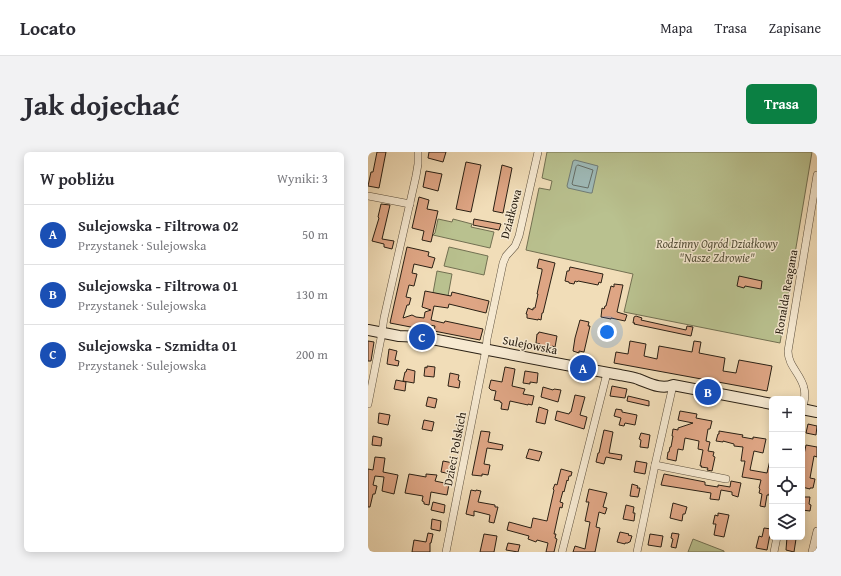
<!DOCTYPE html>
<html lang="pl">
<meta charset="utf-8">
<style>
:root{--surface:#fff;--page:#f2f2f3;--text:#2b2b33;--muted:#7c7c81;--line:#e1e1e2;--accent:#0b8043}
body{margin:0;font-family:"Gentium Book Plus",serif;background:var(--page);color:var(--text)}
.controls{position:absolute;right:12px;bottom:12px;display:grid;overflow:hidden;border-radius:6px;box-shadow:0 2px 10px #0003}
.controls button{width:36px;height:36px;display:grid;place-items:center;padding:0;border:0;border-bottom:1px solid var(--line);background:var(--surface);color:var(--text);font:20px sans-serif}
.you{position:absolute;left:239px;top:180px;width:14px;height:14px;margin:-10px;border:3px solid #fff;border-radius:50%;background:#1a73e8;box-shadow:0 0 0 6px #1a73e833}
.badge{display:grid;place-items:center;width:26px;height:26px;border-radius:50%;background:var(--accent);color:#fff;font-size:13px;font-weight:700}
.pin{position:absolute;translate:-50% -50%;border:2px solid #fff;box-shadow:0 1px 4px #0006}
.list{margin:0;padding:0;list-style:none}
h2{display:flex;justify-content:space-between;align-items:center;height:52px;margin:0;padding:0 16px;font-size:17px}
h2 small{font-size:13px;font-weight:400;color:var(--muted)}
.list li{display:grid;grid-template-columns:26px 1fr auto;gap:12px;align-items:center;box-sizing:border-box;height:60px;padding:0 16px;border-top:1px solid var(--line)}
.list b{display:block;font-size:15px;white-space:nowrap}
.list p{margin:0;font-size:13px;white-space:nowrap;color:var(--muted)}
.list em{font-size:13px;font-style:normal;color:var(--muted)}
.icon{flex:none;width:22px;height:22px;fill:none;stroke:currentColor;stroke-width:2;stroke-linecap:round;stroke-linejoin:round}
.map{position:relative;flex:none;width:449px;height:400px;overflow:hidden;border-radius:6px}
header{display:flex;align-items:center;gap:24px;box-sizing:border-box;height:56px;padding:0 20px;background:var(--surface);border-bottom:1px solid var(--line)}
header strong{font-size:19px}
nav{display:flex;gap:22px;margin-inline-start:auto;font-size:14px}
.intro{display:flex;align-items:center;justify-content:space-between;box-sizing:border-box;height:96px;padding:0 24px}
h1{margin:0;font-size:28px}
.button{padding:10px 18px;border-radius:6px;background:var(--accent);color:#fff;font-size:14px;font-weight:700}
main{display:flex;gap:24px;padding:0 24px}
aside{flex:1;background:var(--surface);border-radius:6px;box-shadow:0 2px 10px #0003}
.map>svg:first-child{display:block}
</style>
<header>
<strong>Locato</strong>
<nav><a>Mapa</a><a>Trasa</a><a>Zapisane</a></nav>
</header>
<div class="intro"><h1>Jak dojechać</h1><a class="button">Trasa</a></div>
<main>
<aside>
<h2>W pobliżu<small>Wyniki: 3</small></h2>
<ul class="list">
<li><span class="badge" style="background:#1a4fb4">A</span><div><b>Sulejowska - Filtrowa 02</b><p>Przystanek · Sulejowska</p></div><em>50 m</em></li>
<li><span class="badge" style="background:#1a4fb4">B</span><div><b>Sulejowska - Filtrowa 01</b><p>Przystanek · Sulejowska</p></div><em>130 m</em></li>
<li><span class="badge" style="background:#1a4fb4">C</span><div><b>Sulejowska - Szmidta 01</b><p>Przystanek · Sulejowska</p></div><em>200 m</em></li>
</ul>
</aside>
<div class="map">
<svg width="449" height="400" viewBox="0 0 449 400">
<rect width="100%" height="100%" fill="#f1ddb8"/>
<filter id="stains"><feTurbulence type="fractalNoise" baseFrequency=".005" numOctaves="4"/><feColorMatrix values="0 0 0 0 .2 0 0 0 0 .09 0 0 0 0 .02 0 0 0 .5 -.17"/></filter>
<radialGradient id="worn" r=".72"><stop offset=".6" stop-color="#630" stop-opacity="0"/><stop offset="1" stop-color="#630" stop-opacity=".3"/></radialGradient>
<g fill="#b9c18f" stroke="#727052">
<polygon points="179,0 444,0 412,191 256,160 265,122 158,98 171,36 182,38 184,29 174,26"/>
<polygon points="70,67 84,70 85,67 104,72 103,75 126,80 122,96 65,83 67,81"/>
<polygon points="81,95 120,104 116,123 76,114"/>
<polygon points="69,119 84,122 80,144 65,141"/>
<polygon points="325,387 356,399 356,400 320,400"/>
</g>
<polygon fill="#9ebab8" stroke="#707c76" points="207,8 230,14 224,41 222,41 200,36 199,34 205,9"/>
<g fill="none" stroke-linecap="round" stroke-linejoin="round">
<polygon stroke="#646d66" stroke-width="1" points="210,13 225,18 220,36 205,33 204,32 208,15"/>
</g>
<g fill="#dea584" stroke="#2a2014">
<polygon points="9,0 18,0 11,36 0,34 3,20 5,20"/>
<polygon points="61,0 78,0 75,10 60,6"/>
<polygon points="98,10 113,13 103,60 88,57"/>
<polygon points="134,13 144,16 135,61 125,59"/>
<polygon points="58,19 74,22 70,39 55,35"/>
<polygon points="51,45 61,48 59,57 70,59 63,90 54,88 56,79 44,76"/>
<polygon points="13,52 22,53 14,87 26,89 24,97 16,95 16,92 4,89 11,66 10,65"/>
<polygon points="106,67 133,72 131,78 105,73"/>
<polygon points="39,95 61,100 60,104 67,106 64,116 46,112 44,121 49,122 46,134 41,133 38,145 43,146 41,153 39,153 35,166 44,163 48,165 56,166 57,160 63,158 54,155 57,139 83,144 84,140 121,149 118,161 81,152 80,156 66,154 63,168 76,171 77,169 115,177 112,188 66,179 67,174 55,172 53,177 22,171"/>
<polygon points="171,107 187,111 175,161 174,161 173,168 170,167 170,168 159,166 159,162 158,162 160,156 165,158 165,156 167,156 170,142 169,142 174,119 174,117 169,116"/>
<polygon points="202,115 235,122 233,131 231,130 230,133 210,129 209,130 207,129 206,132 201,131 201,130 197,129 199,119 201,119"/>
<polygon points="371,124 394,129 393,137 377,134 376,136 369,134"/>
<polygon points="246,132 255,133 249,160 259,163 257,169 243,166 243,167 233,165 234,156 236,157 237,154 238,154 243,134 246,135"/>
<polygon points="268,164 274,166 273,168 318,178 319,174 325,175 323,184 266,172 267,171 265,171 266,165"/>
<polygon points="212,168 221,170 220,174 222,174 216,200 211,199 211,201 205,199 207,186"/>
<polygon points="171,180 189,184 187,195 184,194 183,196 172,193 172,192 168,191 169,182 170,182"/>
<polygon points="0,189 6,190 3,209 0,209"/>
<polygon points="262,189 278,192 276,204 289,207 291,194 324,200 326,189 333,190 331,201 357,206 355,219 368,221 371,208 404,214 399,239 246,211 248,200 260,202"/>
<polygon points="21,197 29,199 27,208 31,209 30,214 19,212"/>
<polygon points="59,214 67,215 66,225 56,224 57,215 59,216"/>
<polygon points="137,215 147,217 144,234 157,237 155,242 166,244 164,253 160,252 160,253 142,249 140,258 133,257 134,251 132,250 132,249 126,248 128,239 123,238 121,236 123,228 134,230"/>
<polygon points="39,217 47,219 46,231 35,229 37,220 38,220"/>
<polygon points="157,219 170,221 169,231 162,230 162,232 155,231"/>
<polygon points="82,221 91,223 90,228 92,229 91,236 80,234"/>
<polygon points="28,228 38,230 37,239 26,237"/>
<polygon points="244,234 259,237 257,246 242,244"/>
<polygon points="175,235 185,238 186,237 193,238 190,250 173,245"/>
<polygon points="207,243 217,245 212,263 219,265 216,277 187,268 189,259 201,262 202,260 203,260"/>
<polygon points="260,244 281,249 281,254 259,249"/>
<polygon points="60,245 69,247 67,256 58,254"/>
<polygon points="171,255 180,258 177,272 168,270"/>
<polygon points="248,257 254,258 254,260 269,263 267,273 257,271 256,274 251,273 253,266 246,264"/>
<polygon points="312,259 329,262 328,266 344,269 342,277 340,277 338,289 342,290 340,299 346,300 345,304 347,305 344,319 339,318 340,316 333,315 334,314 332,314 335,298 330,297 331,289 317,286 315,298 310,297 308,309 299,307 300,300 301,300 302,295 303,295 305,284 304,284 305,277 310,278 310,276 325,271 310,268"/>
<polygon points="11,261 22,263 20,273 10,271"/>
<polygon points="56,268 66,270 64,279 54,277"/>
<polygon points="440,272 449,274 448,283 438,281"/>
<polygon points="236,278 245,280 241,301 254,303 253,308 238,305 236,312 228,310 230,301 231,301"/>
<polygon points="113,279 122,280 120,290 135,293 134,298 119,296 116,312 122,313 120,323 114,322 114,324 104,323"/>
<polygon points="351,279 375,283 374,285 385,287 385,285 398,287 395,301 386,299 382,318 399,321 402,308 404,308 404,330 401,343 399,343 397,355 392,354 394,342 391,341 392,337 391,336 393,328 374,325 377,309 373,309 375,295 366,294 366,292 355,289 355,290 348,289 350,282 351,282"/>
<polygon points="273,281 282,283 280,296 272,295 273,288 271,287"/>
<polygon points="5,284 14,286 13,294 4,293"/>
<polygon points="438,293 449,295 449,305 446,304 442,326 447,327 445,336 442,336 442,337 434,335 434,312"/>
<polygon points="161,297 174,300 171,309 158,306"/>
<polygon points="7,305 17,306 15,320 30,323 26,342 14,339 16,325 7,324 5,333 9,334 7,342 5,342 2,355 0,355 0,317 5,318"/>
<polygon points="75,309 85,311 83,322 73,320"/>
<polygon points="268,309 279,311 277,322 266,320"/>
<polygon points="193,317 204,320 203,324 201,324 200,329 199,328 196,340 195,339 192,350 195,351 194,356 192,355 191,359 186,382 188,382 187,386 189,387 186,400 178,400 180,391 169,388 168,390 160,387 161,384 139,378 141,370 163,376 165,366 179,369 186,338 185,337 187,332 189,333"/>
<polygon points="41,322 58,325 58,322 69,323 67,329 81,332 79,343 63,340 61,353 56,352 56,350 54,349 55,344 37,341"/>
<polygon points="296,322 337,330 337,333 350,335 350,333 362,335 363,329 373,331 370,345 364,343 364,340 353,338 351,348 342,347 343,341 293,333"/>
<polygon points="264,332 270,334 269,336 272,336 270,345 262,344"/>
<polygon points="221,337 239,341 235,355 239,356 237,362 231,360 228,375 232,376 227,400 205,400 207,394 217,397 222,370 217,369 221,350 218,350"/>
<polygon points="103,338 108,339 108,338 113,339 110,350 127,353 127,355 130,355 126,371 121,370 122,363 106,359 106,364 98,362"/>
<polygon points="434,345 442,345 441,352 443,353 442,359 434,358"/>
<polygon points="65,350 77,353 76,361 63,358"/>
<polygon points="305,351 319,355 317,362 315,362 314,369 302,366"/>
<polygon points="258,353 266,355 265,361 267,361 266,369 255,367"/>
<polygon points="350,361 361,363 356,385 346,383 348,372 345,372 347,363 350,364"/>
<polygon points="64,367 73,369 72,379 63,377"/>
<polygon points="396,376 403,377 399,398 388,396 391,384 394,385"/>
<polygon points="252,380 261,382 260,383 264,384 262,390 261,390 260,391 257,391 257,392 249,390"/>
<polygon points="60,381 65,382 63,391 62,391 62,400 44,400 46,388 58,390"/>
<polygon points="304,381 311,382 308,396 303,395 305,387 303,386"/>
<polygon points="116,382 129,384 126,400 112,400"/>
<polygon points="282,382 295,384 293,395 280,393"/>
<polygon points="419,385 428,387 426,400 418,398"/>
<polygon points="140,391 152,393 150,400 138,398"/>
</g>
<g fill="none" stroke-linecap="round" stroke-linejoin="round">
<defs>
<g id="street">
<polyline points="0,44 42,52"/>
<polyline points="0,252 13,186 16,166 48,24 50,12 50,0"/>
<path d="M434,258C436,251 438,244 436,236C433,222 420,214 420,199L449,23"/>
<polyline points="287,313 358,327"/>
<polyline points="78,400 118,197 119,187 135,111 138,104 147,94 151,84 170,0"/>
<polyline points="194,400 239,221"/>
<polyline points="269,400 287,313 305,233"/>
<polyline points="406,400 409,385"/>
<polyline points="444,400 449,379"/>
</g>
<g id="secondary">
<path d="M0,178L31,184L54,185C120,198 186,211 252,223C258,224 265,225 270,227C281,231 293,238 305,233L404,252"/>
<polyline points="434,257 449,260"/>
</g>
</defs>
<use href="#street" stroke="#5c4f3d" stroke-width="8"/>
<use href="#secondary" stroke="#2a2014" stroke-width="12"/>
<use href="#street" stroke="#f6e9d1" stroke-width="7"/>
<use href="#secondary" stroke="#f6e9d1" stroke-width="10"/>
</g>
<g text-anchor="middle" stroke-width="3" stroke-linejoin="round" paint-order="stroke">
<g font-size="12" fill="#2a2014" stroke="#f6e9d1">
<text transform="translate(143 62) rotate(-75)" y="4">Działkowa</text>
<text transform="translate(418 140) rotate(-80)" y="4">Ronalda Reagana</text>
<text transform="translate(162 193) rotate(11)" y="4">Sulejowska</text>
<text transform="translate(87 297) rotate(-79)" y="4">Dzieci Polskich</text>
</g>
<g font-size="12" font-style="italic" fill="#555039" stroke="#f6e9d1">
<text x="349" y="96">Rodzinny Ogród Działkowy<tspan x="349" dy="14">"Nasze Zdrowie"</tspan></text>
</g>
</g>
<rect width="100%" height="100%" filter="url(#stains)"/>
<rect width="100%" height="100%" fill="url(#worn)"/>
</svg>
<div class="controls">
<button>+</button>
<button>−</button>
<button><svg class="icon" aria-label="locate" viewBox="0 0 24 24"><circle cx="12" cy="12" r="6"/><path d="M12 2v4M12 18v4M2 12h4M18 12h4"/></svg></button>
<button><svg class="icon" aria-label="layers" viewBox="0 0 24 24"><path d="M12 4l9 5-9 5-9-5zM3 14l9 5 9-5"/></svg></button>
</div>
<div class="you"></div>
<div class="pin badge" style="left:215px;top:216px;background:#1a4fb4">A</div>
<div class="pin badge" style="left:340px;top:240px;background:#1a4fb4">B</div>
<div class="pin badge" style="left:54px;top:185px;background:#1a4fb4">C</div>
</div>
</main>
